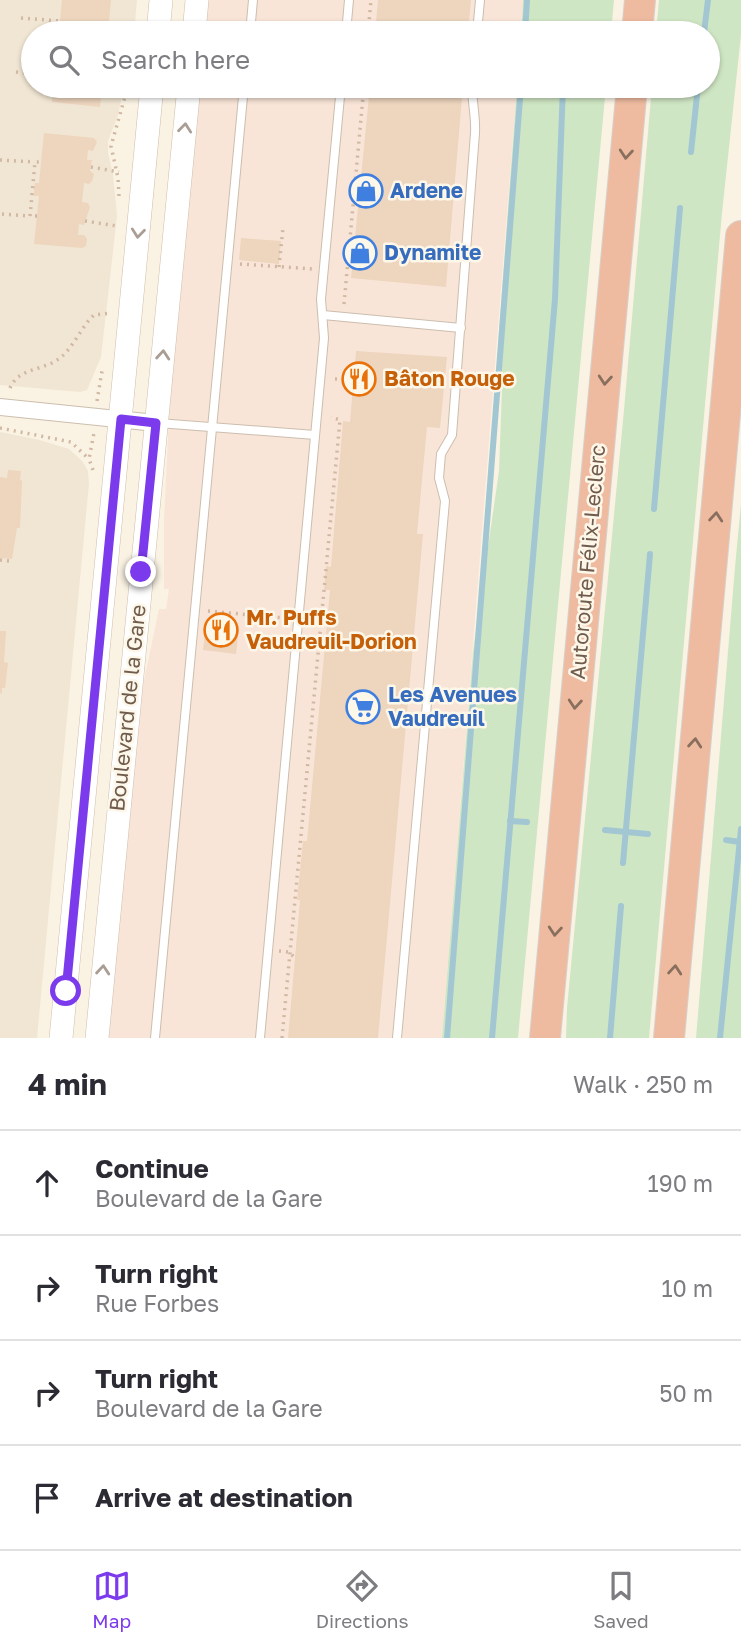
<!DOCTYPE html>
<meta charset="utf-8">
<style>
:root{--surface:#fff;--page:#f2f2f3;--text:#2b2b33;--muted:#7c7c81;--line:#e1e1e2;--accent:#7c3aed}
body{margin:0;font-family:"Golos Text",sans-serif;background:var(--page);color:var(--text)}
.stop{position:absolute;width:21px;height:21px;margin:-16px;border:5px solid #7c3aed;border-radius:50%;background:#fff}
.stop.end{background:#7c3aed;border-color:#fff;box-shadow:0 2px 7px #0008}
.list{margin:0;padding:0;list-style:none}
h2{display:flex;justify-content:space-between;align-items:center;height:91px;margin:0;padding:0 28px;font-size:30px}
h2 small{font-size:23px;font-weight:400;color:var(--muted)}
.list li{display:grid;grid-template-columns:46px 1fr auto;gap:21px;align-items:center;box-sizing:border-box;height:105px;padding:0 28px;border-top:2px solid var(--line)}
.list b{display:block;font-size:26px;white-space:nowrap}
.list p{margin:0;font-size:23px;white-space:nowrap;color:var(--muted)}
.list em{font-size:23px;font-style:normal;color:var(--muted)}
.icon{flex:none;width:38px;height:38px;fill:none;stroke:currentColor;stroke-width:2;stroke-linecap:round;stroke-linejoin:round}
.map{position:relative;flex:none;width:741px;height:1038px;overflow:hidden}
.search{position:absolute;background:var(--surface);box-shadow:0 2px 5px #0004;left:21px;right:21px;top:21px;height:77px;display:flex;align-items:center;gap:18px;box-sizing:border-box;padding:0 24px;border-radius:38px;color:var(--muted);font-size:26px}
.sheet{height:511px;background:var(--surface)}
nav{display:flex;justify-content:space-around;align-items:center;box-sizing:border-box;height:98px;border-top:2px solid var(--line);background:var(--surface);font-size:19px;color:var(--muted)}
nav a{display:grid;justify-items:center;gap:4px}
nav .on{color:var(--accent)}
.map>svg:first-child{display:block}
</style>
<div class="map">
<svg width="741" height="1038" viewBox="0 0 741 1038">
<rect width="100%" height="100%" fill="#faf3e4"/>
<g fill="#f1e6d3">
<polygon points="0,0 137,0 134,33 33,33 33,86 124,86 118,115 108,141 108,153 113,174 117,216 101,357 87,390 80,392 0,385"/>
<polygon points="0,432 40,440 69,449 82,461 88,471 89,483 37,1038 0,1038"/>
</g>
<g fill="#f9e5d8">
<polygon points="208,0 523,0 521,33 205,33"/>
<polygon points="200,86 517,86 442,1038 108,1038 143,685 159,609 166,609 169,589 164,589 164,520 170,394"/>
</g>
<g fill="#cfe6c4">
<polygon points="523,0 614,0 611,33 521,33"/>
<polygon points="659,0 741,0 741,35 722,213 649,1038 566,1038 567,1008 624,410 652,86 708,86 708,33 656,33"/>
<polygon points="517,86 606,86 518,1038 442,1038 473,651 499,471 502,389 498,344"/>
<polygon points="741,504 741,1038 696,1038 735,567"/>
</g>
<g fill="none" stroke-linecap="round" stroke-linejoin="round">
<g stroke="#a2c7d2" stroke-width="6">
<polyline points="525,33 527,0"/>
<polyline points="704,33 708,0"/>
<polyline points="691,152 698,86"/>
<polyline points="654,509 680,208"/>
<polyline points="510,821 527,822"/>
<polyline points="605,830 648,834"/>
<polyline points="726,840 740,842"/>
<polyline points="623,863 650,554"/>
<polyline points="447,1038 521,86"/>
<polyline points="492,1038 555,299 563,86"/>
<polyline points="610,1038 621,906"/>
<polyline points="720,1038 741,829"/>
</g>
</g>
<g fill="#edd5be">
<polygon points="62,0 111,0 108,33 59,33"/>
<polygon points="378,0 471,0 468,33 375,33"/>
<polygon points="53,86 102,86 100,107 52,102"/>
<polygon points="370,86 463,86 446,287 351,278"/>
<polygon points="44,133 94,138 97,142 93,151 88,150 87,160 92,160 90,171 94,174 92,181 89,184 84,183 82,202 88,203 90,207 84,225 79,224 78,235 84,235 87,239 86,246 82,248 34,244 39,196 34,196 34,189 35,183 39,183"/>
<polygon points="241,238 281,241 279,264 239,260"/>
<polygon points="356,351 447,357 440,428 427,427 417,534 423,534 378,1038 288,1038 300,900 297,900 303,841 307,841 330,590 324,590 326,566 331,567 343,421 350,422"/>
<polygon points="8,470 21,471 20,480 22,481 20,528 17,528 12,559 0,558 0,477 7,478"/>
<polygon points="206,623 239,626 236,654 203,650"/>
<polygon points="0,631 6,631 4,662 8,663 5,688 2,688 2,694 0,693"/>
</g>
<g fill="none" stroke-linecap="round" stroke-linejoin="round">
<defs>
<g id="service">
<polyline points="250,33 253,0"/>
<polyline points="346,33 349,0"/>
<polyline points="477,33 480,0"/>
<polyline points="323,315 461,328"/>
<polyline points="158,423 315,435"/>
<polyline points="155,1038 244,86"/>
<polyline points="260,1038 324,338 321,299 341,86"/>
<path d="M397,1038L445,501L439,478L441,454L452,435L475,133C476,117 472,102 472,86"/>
</g>
<polyline id="minor" points="0,407 156,423"/>
<g id="secondary">
<polyline points="158,33 161,0"/>
<polyline points="194,33 197,0"/>
<polyline points="61,1038 152,86"/>
<polyline points="97,1038 189,86"/>
</g>
<g id="motorway">
<polyline points="637,33 640,0"/>
<polyline points="545,1038 632,86"/>
<polyline points="669,1038 741,236"/>
</g>
</defs>
<use href="#service" stroke="#ccbeae" stroke-width="10"/>
<use href="#minor" stroke="#ccbeae" stroke-width="18"/>
<use href="#secondary" stroke="#cfbeac" stroke-width="24"/>
<use href="#motorway" stroke="#d7d1cd" stroke-width="32"/>
<g stroke="#d1b8a2" stroke-width="3.5" stroke-dasharray="2 5" stroke-linecap="butt">
<polyline points="21,18 60,21"/>
<polyline points="108,27 137,30"/>
<polyline points="368,33 371,0"/>
<polyline points="16,72 33,74"/>
<polyline points="0,160 35,162"/>
<polyline points="91,167 119,172"/>
<polyline points="119,196 118,178 111,146 128,86"/>
<polyline points="2,214 30,216"/>
<polyline points="37,216 30,216 35,162 41,162"/>
<polyline points="85,221 117,226"/>
<polyline points="240,264 313,269"/>
<polyline points="279,267 283,228"/>
<polyline points="344,304 364,86"/>
<polyline points="335,379 353,379"/>
<path d="M10,388C19,367 44,371 60,358C74,347 81,327 94,315L112,313"/>
<polyline points="97,401 102,371"/>
<polyline points="0,428 71,442 89,459"/>
<polyline points="93,470 89,459 94,433"/>
<polyline points="0,560 10,561"/>
<polyline points="208,611 284,618"/>
<polyline points="224,625 226,613"/>
<polyline points="279,951 289,952 295,958"/>
<polyline points="282,1038 340,420 331,417"/>
</g>
<use href="#service" stroke="#fff" stroke-width="8"/>
<use href="#minor" stroke="#fff" stroke-width="16"/>
<use href="#secondary" stroke="#fff" stroke-width="23"/>
<use href="#motorway" stroke="#efbba0" stroke-width="30"/>
</g>
<defs><path id="oneway-chevron" d="M-2-3.5L2.5 0L-2 3.5" fill="none" stroke-width="1.6" stroke-linecap="round" stroke-linejoin="round" transform="scale(1.75)"/></defs>
<g stroke="#a99d94">
<use href="#oneway-chevron" transform="translate(185 128) rotate(-84)"/>
<use href="#oneway-chevron" transform="translate(138 233) rotate(96)"/>
<use href="#oneway-chevron" transform="translate(163 355) rotate(-85)"/>
<use href="#oneway-chevron" transform="translate(103 970) rotate(-85)"/>
</g>
<g stroke="#896f5d">
<use href="#oneway-chevron" transform="translate(626 154) rotate(95)"/>
<use href="#oneway-chevron" transform="translate(605 380) rotate(95)"/>
<use href="#oneway-chevron" transform="translate(716 517) rotate(-85)"/>
<use href="#oneway-chevron" transform="translate(575 704) rotate(95)"/>
<use href="#oneway-chevron" transform="translate(695 743) rotate(-85)"/>
<use href="#oneway-chevron" transform="translate(555 931) rotate(95)"/>
<use href="#oneway-chevron" transform="translate(675 970) rotate(-85)"/>
</g>
<g fill="none" stroke-linecap="round" stroke-linejoin="round">
<polyline stroke="#7c3aed" stroke-width="9" points="66,991 121,419 156,423 141,572"/>
</g>
<defs>
<symbol id="shop-ring" viewBox="-11 -11 22 22"><circle r="9.5" fill="#fdf7ea" stroke="#3f7fe0" stroke-width="1.5"/><path d="M-5-2.5h2.3a2.7 3.5 0 0 1 5.4 0H5L5.5 6h-11ZM-1.5-2.5h3a1.5 2.3 0 0 0-3 0Z" fill="#3f7fe0"/></symbol>
<symbol id="restaurant-ring" viewBox="-11 -11 22 22"><circle r="9.5" fill="#fdf7ea" stroke="#e8710a" stroke-width="1.5"/><path d="M-5-6h1v4h1v-4h1v4h1v-4h1v5L-1.5 .5V6h-2V.5L-5-1ZM5-6V6H3V1.5H1.5Q1.5-4 5-6Z" fill="#e8710a"/></symbol>
<symbol id="supermarket-ring" viewBox="-11 -11 22 22"><circle r="9.5" fill="#fdf7ea" stroke="#3f7fe0" stroke-width="1.5"/><path d="M-6-5.5h2.5l.6 2H6L4.5 2H-2.5L-4.4-4H-6ZM-1.5 3.2a1.3 1.3 0 1 0 .1 0ZM3 3.2a1.3 1.3 0 1 0 .1 0Z" fill="#3f7fe0"/></symbol>
</defs>
<g fill-rule="evenodd">
<use href="#shop-ring" x="347" y="172" width="38" height="38"/>
<use href="#shop-ring" x="341" y="234" width="38" height="38"/>
<use href="#restaurant-ring" x="340" y="360" width="38" height="38"/>
<use href="#restaurant-ring" x="202" y="611" width="38" height="38"/>
<use href="#supermarket-ring" x="344" y="688" width="38" height="38"/>
</g>
<g text-anchor="middle" stroke-width="5" stroke-linejoin="round" paint-order="stroke">
<g font-size="21" font-weight="bold" fill="#366cbe" stroke="#fdf7ea" text-anchor="start">
<text x="390" y="198">Ardene</text>
<text x="384" y="260">Dynamite</text>
<text x="388" y="702">Les Avenues<tspan x="388" dy="24">Vaudreuil</tspan></text>
</g>
<g font-size="21" font-weight="bold" fill="#c56008" stroke="#fdf7ea" text-anchor="start">
<text x="384" y="386">Bâton Rouge</text>
<text x="246" y="625">Mr. Puffs<tspan x="246" dy="24">Vaudreuil-Dorion</tspan></text>
</g>
<g font-size="21" fill="#705c4c" stroke="#fdf7ea">
<text transform="translate(588 562) rotate(-85)" y="7">Autoroute Félix-Leclerc</text>
<text transform="translate(128 708) rotate(-84)" y="7">Boulevard de la Gare</text>
</g>
</g>
</svg>
<div class="stop" style="left:66px;top:991px"></div>
<div class="stop end" style="left:141px;top:572px"></div>
<div class="search"><svg class="icon" aria-label="search" viewBox="0 0 24 24"><circle cx="10" cy="10" r="6"/><path d="M15 15l6 6"/></svg>Search here</div>
</div>
<section class="sheet">
<h2>4 min<small>Walk · 250 m</small></h2>
<ul class="list">
<li><svg class="icon" aria-label="ahead" viewBox="0 0 24 24"><path d="M12 20V5M6 11l6-6 6 6"/></svg><div><b>Continue</b><p>Boulevard de la Gare</p></div><em>190 m</em></li>
<li><svg class="icon" aria-label="right" viewBox="0 0 24 24"><path d="M7 20v-9h11M14 6l5 5-5 5"/></svg><div><b>Turn right</b><p>Rue Forbes</p></div><em>10 m</em></li>
<li><svg class="icon" aria-label="right" viewBox="0 0 24 24"><path d="M7 20v-9h11M14 6l5 5-5 5"/></svg><div><b>Turn right</b><p>Boulevard de la Gare</p></div><em>50 m</em></li>
<li><svg class="icon" aria-label="arrive" viewBox="0 0 24 24"><path d="M6 21V4h12l-3 4 3 4H6"/></svg><div><b>Arrive at destination</b></div></li>
</ul>
</section>
<nav>
<a class="on"><svg class="icon" aria-label="map" viewBox="0 0 24 24"><path d="M3 6l6-2 6 2 6-2v14l-6 2-6-2-6 2zM9 4v14M15 6v14"/></svg>Map</a>
<a><svg class="icon" aria-label="directions" viewBox="0 0 24 24"><path d="M12 3l9 9-9 9-9-9zM9 14v-3h6M13 9l2 2-2 2"/></svg>Directions</a>
<a><svg class="icon" aria-label="saved" viewBox="0 0 24 24"><path d="M7 4h10v16l-5-4-5 4z"/></svg>Saved</a>
</nav>
